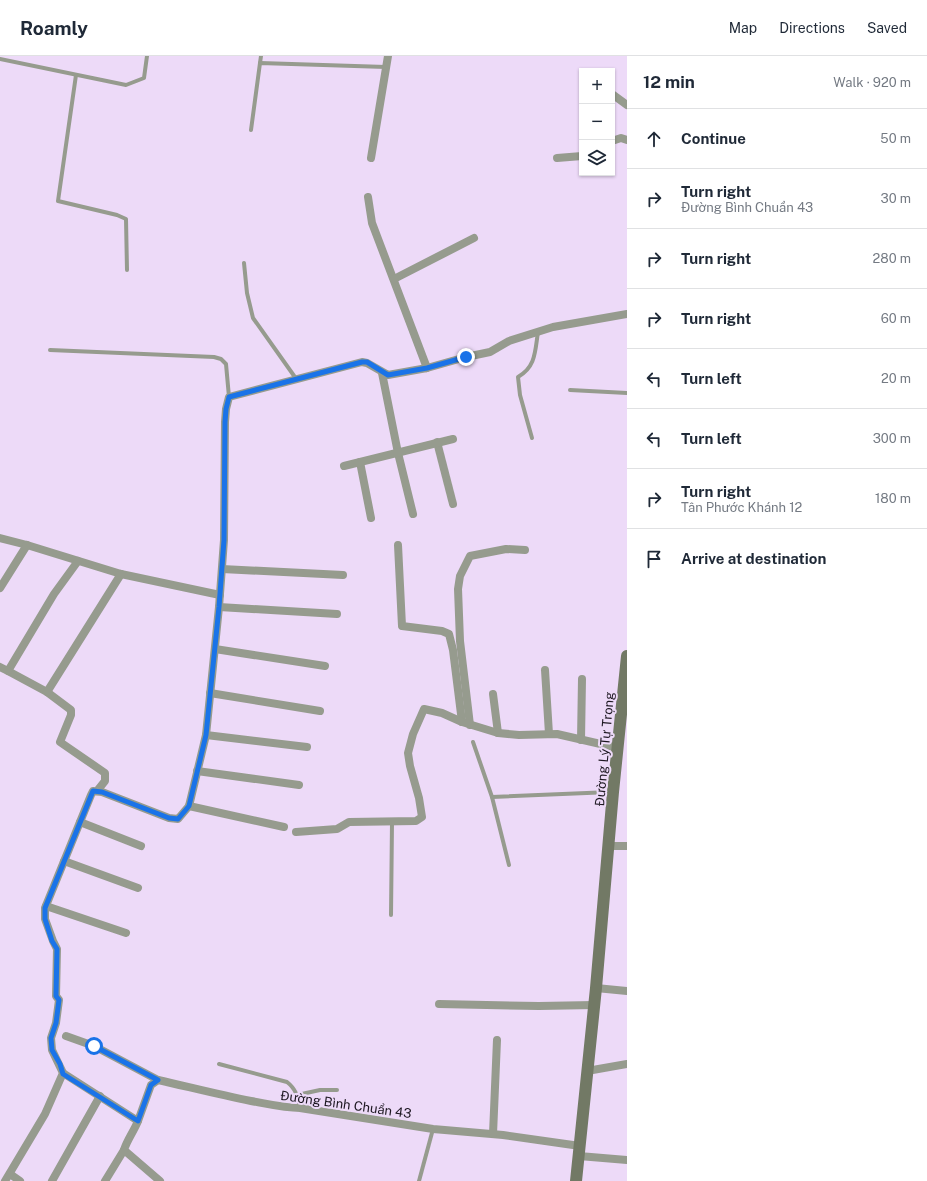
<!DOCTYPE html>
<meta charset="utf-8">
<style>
:root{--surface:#fff;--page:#f2f2f3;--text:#1f2937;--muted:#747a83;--line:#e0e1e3}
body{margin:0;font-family:"Public Sans",sans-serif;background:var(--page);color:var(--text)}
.controls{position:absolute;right:12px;top:12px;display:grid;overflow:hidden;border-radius:0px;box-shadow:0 1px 3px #0004}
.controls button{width:36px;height:36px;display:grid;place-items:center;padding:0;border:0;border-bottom:1px solid var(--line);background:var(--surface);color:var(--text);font:20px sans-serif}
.stop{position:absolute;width:12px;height:12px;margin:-9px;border:3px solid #1a73e8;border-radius:50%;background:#fff}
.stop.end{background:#1a73e8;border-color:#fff;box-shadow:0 1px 4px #0008}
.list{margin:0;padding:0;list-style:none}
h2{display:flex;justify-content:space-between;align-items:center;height:52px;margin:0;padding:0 16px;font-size:17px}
h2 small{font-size:13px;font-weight:400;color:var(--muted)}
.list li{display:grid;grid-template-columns:26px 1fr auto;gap:12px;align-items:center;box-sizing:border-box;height:60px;padding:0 16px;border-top:1px solid var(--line)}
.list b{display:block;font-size:15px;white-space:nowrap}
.list p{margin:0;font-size:13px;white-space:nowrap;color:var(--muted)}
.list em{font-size:13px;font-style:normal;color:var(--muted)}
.icon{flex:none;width:22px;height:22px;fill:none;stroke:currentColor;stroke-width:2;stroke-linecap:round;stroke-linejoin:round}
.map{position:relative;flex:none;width:627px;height:1125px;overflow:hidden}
header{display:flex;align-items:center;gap:24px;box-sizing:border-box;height:56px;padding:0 20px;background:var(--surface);border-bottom:1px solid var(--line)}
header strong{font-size:19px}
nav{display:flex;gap:22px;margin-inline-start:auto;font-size:14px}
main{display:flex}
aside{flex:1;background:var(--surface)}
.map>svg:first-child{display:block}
</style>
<header>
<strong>Roamly</strong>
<nav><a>Map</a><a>Directions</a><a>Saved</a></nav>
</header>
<main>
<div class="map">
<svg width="627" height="1125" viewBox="0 0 627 1125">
<rect width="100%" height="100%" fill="#eddaf8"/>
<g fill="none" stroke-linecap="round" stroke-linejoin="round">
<g stroke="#969b8e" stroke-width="4">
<polyline points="0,3 126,29 144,22 147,0"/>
<polyline points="260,7 261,0"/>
<polyline points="76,19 58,145 117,159 126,163 127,214"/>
<polyline points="251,74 260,7 386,11"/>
<polyline points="244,207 247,237 253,262 297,324"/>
<polyline points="50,294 214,301 221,303 226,308 229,341"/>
<polyline points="570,334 627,337"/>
<path d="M532,382L520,339L518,321C536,311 535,295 538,276"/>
<polyline points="473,686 492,741 509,809"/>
<polyline points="492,741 611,736"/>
<polyline points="391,859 392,766"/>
<path d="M219,1008L287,1026C296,1033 298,1041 300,1052"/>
<polyline points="297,1039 320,1034 337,1034"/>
<polyline points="419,1125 433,1073"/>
</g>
<g stroke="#969b8e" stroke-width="8">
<polyline points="612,38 627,49"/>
<polyline points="612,85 621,82 627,84"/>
<polyline points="371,102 388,0"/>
<polyline points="557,102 582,100"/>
<polyline points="368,141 372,167 427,312"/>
<polyline points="394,223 474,182"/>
<polyline points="382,317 398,397 413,458"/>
<polyline points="437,386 453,448"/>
<polyline points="360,406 371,462"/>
<polyline points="344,410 453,383"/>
<polyline points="0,482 27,489 121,518 220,539"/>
<polyline points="398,489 402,570 442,575 449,578 453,594 462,666"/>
<polyline points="78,505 54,538 8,615 47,636 71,654 71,659 60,686 105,717 105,725 97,735"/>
<polyline points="222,513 343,519"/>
<polyline points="0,532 27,489"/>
<polyline points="219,551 337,558"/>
<polyline points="215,593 325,610"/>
<polyline points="0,611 8,615"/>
<polyline points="545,614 549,678"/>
<polyline points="47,636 121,518"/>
<polyline points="210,637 320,655"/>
<polyline points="493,638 498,677"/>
<polyline points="470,669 460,585 458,533 460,520 470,500 506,493 525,494"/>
<polyline points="206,679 307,691"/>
<polyline points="581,684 582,623"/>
<polyline points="197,715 299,729"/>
<polyline points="189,750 284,771"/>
<polyline points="80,766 141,790"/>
<polyline points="296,776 337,773 349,766 416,765 422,761 419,742 410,710 408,697 413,678 424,653 442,657 462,666 498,677 519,679 557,678 618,692"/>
<polyline points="610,790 627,790"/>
<polyline points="64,805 138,832"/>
<polyline points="46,850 126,877"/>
<polyline points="596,932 627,935"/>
<polyline points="439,948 539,950 594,949"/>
<polyline points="66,980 94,990 158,1024"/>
<polyline points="587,1015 627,1008"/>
<path d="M63,1017L138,1065C134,1075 127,1084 124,1094L160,1125"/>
<path d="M138,1065L151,1029L158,1024C189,1031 220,1039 251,1045C268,1048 284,1052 300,1052L433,1073L503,1079L580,1090"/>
<polyline points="493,1078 497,984"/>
<polyline points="579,1100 627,1104"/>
<polyline points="10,1118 20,1125"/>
<polyline points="5,1125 45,1058 63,1017 52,994 51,982 56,967 59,944 56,940 57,893 53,885 45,863 45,852 91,739 93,735 102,736 169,762 178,763 189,750 206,679 219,551 224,484 225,366 226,353 229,341 362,306 367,307 388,319 427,312 466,301 490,296 509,285 553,271 627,258"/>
<polyline points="52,1125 100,1040"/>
<polyline points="105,1125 124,1094"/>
</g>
<polyline stroke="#727965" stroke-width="12" points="576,1125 596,932 613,736 627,600"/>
</g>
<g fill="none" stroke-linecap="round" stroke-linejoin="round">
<polyline stroke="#1a73e8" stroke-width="5" points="94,990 158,1024 151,1029 138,1065 63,1018 60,1008 52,994 51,982 56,967 59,944 56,940 57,893 52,885 45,863 45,852 93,735 102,736 169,762 178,763 189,750 206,679 219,551 224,484 225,366 226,353 229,341 362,306 367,306 388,319 427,312 466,301"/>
</g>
<g text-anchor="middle" stroke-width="4" stroke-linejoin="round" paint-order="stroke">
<g font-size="13" fill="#1d1721" stroke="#eddaf8">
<text transform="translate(604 693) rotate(-85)" y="5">Đường Lý Tự Trọng</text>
<text transform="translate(346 1048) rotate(8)" y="5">Đường Bình Chuẩn 43</text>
</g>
</g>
</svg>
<div class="controls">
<button>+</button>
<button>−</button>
<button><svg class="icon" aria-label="layers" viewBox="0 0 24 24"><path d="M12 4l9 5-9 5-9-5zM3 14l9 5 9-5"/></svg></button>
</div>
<div class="stop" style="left:94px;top:990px"></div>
<div class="stop end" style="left:466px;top:301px"></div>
</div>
<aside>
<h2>12 min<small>Walk · 920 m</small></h2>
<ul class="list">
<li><svg class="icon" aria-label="ahead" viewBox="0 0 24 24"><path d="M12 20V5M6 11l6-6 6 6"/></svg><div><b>Continue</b></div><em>50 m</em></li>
<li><svg class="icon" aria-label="right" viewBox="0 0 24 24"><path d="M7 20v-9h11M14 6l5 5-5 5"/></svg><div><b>Turn right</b><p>Đường Bình Chuẩn 43</p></div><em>30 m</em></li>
<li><svg class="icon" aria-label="right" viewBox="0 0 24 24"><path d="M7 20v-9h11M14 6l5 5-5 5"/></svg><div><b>Turn right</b></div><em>280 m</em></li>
<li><svg class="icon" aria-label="right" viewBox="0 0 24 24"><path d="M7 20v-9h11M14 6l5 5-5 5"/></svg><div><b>Turn right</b></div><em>60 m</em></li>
<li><svg class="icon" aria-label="left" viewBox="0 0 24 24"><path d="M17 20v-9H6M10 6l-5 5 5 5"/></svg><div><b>Turn left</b></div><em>20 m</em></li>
<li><svg class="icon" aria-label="left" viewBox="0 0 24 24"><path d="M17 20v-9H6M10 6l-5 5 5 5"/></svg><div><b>Turn left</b></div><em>300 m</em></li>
<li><svg class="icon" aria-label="right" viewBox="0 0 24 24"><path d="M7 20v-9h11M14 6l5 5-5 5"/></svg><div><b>Turn right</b><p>Tân Phước Khánh 12</p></div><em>180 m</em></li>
<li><svg class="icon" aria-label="arrive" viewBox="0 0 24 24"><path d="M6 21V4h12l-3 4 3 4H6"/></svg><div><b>Arrive at destination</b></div></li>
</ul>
</aside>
</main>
